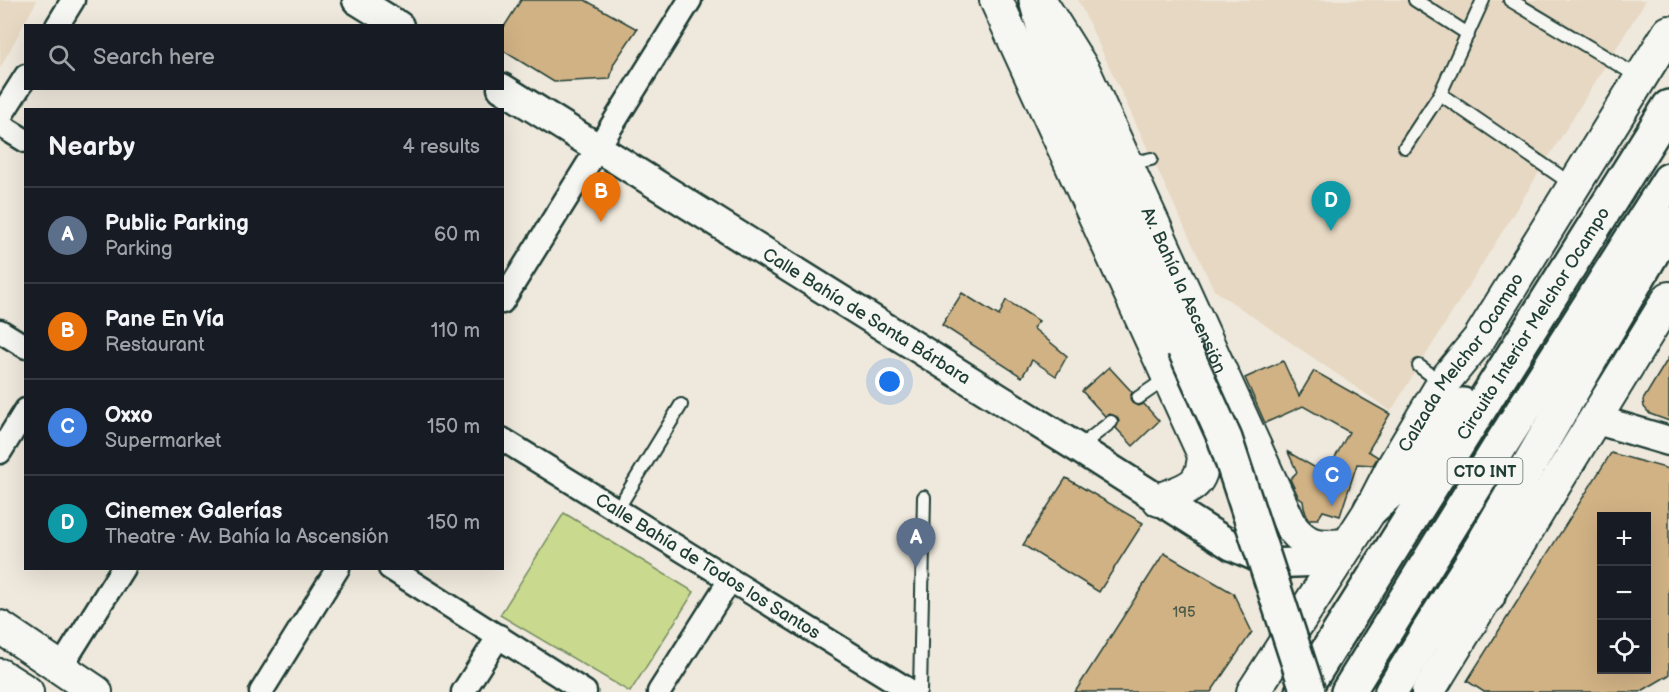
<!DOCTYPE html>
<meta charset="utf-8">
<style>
:root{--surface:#171b24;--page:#242831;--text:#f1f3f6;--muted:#9ea1a6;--line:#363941;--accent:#b45309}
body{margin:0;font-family:"Balsamiq Sans",sans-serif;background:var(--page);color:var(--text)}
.controls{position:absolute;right:18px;bottom:18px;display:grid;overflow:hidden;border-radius:0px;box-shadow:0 6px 24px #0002}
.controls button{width:54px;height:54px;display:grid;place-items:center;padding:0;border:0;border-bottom:2px solid var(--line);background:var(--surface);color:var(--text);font:30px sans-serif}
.you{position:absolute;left:890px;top:382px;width:21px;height:21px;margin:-15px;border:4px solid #fff;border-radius:50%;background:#1a73e8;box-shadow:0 0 0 9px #1a73e833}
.badge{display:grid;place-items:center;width:39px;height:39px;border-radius:50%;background:var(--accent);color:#fff;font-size:20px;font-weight:700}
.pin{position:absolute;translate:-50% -50px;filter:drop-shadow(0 2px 3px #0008)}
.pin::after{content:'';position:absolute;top:32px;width:21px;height:18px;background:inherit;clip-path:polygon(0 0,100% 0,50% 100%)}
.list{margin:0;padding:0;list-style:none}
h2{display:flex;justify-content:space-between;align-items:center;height:78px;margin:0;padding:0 24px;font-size:26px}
h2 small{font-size:20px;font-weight:400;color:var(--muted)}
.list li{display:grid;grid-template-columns:39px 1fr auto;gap:18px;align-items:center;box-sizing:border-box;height:96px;padding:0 24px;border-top:2px solid var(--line)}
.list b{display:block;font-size:22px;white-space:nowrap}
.list p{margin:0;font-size:20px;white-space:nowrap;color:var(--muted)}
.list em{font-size:20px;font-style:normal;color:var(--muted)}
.icon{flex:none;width:33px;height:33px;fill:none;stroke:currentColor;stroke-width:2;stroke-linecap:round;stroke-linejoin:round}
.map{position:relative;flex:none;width:1669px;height:692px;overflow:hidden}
.search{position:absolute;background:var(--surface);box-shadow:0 6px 24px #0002;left:24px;top:24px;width:480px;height:66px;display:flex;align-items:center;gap:15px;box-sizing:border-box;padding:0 21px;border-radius:0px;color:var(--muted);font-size:22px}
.panel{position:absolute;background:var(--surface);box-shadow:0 6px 24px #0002;left:24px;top:108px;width:480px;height:462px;border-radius:0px}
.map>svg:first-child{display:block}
</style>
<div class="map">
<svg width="1669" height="692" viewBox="0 0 1669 692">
<rect width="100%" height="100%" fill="#efe8dc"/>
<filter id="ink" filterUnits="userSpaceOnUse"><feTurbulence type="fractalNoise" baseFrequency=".0167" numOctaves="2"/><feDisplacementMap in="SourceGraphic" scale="12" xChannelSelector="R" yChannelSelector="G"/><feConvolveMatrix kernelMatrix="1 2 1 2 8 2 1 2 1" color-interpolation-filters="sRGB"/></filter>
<g filter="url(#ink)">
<g fill="#e6d8c2">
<polygon points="0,0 37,0 0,68"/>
<polygon points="1078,0 1646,0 1391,411 1214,290"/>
</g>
<polygon fill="#c9da8f" stroke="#748c62" stroke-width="1.5" points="564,513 694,592 630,692 500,615"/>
<g fill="#d1b285" stroke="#1f3d34" stroke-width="1.5" fill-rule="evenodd">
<polygon points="521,0 585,0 637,29 614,63 610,79 554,82 502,50 502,30"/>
<polygon points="962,293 999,316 1006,300 1039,321 1033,328 1067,356 1056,376 1032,360 1022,377 942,325"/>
<polygon points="1669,357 1669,421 1650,414 1644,407 1643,400"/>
<polygon points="1283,361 1299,396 1314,371 1390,414 1368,451 1378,457 1373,465 1357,464 1340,516 1323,511 1318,519 1308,519 1304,508 1303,501 1299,498 1290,479 1297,472 1288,452 1326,474 1349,432 1303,406 1265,423 1245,378"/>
<polygon points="1109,367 1132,392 1130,398 1132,403 1138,406 1144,404 1159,421 1133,446 1116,428 1119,421 1117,417 1110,414 1105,416 1082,391"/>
<path d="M1611,453L1669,469V675L1640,692H1484L1467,681ZM1602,516H1647V669H1602Z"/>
<polygon points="1066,478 1143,523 1099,592 1023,545"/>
<polygon points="1164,553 1233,593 1252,632 1211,692 1075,692"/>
</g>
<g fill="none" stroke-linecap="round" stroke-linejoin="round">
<defs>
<g id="service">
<polyline points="1415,0 1468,34"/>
<polyline points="1510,0 1639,77"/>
<polyline points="1440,94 1573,185"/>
<polyline points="1405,147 1440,94 1483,0"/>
<polyline points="1126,156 1142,161 1151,159"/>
<polyline points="1419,366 1442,383"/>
<polyline points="1138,398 1167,378"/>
<polyline points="1079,447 1111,422"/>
<polyline points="617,510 681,405"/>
<polyline points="920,692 924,497"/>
</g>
<g id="minor">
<polyline points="57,26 73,0"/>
<polyline points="0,117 26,76"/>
<polyline points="0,125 26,141"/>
<polyline points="502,302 690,0"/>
<polyline points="0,331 26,347"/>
<path id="s1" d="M502,439L912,692"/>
<polyline points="0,452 26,410"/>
<polyline points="390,568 585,692"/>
<polyline points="61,667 123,568"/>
<polyline points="261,692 338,568"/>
<polyline points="463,692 499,636"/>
<polyline points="659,692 730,580"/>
</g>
<g id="tertiary">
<polyline points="357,0 399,26"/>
<path id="s2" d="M502,88L1078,448L1232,546L1269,562L1281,563L1337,561"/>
<polyline points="1594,419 1669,441"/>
</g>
<g id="secondary">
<path d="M996,0L1204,455C1202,489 1187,488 1159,500"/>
<path id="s3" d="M1042,4L1084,71L1292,528C1310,550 1322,546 1348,545"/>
<polyline points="0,627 96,692"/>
<polyline points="0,675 27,692"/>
<path id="s4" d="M1253,692L1371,509L1391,470L1443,383L1479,339L1669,32"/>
<polyline points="1391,692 1426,635 1449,625"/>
<polyline points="1428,692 1669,298"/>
</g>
<polyline id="primary" points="1036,0 1057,76 1184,348"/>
<g id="motorway">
<polyline points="1371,509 1405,478 1449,418 1463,405"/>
<polyline points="1488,596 1479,551 1669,224"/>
<polyline points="1426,635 1479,551"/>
<path id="s5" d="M1302,692L1669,107"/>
<polyline points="1348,692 1502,443 1669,180"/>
</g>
</defs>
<use href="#service" stroke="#1f3d34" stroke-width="16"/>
<use href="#minor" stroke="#1f3d34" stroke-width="27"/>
<use href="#tertiary" stroke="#1f3d34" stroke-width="33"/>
<use href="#secondary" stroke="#1f3d34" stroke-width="36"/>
<use href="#primary" stroke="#1f3d34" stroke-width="38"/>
<use href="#motorway" stroke="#1f3d34" stroke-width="38"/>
<use href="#service" stroke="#f6f6f2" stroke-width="12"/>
<use href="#minor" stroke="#f6f6f2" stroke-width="22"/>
<use href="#tertiary" stroke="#f6f6f2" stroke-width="28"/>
<use href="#secondary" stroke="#f6f6f2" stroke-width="32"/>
<use href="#primary" stroke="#f6f6f2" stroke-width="33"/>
<use href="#motorway" stroke="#f6f6f2" stroke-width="33"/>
<defs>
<polyline id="primary-bridge" points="1184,348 1225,439 1308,692"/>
</defs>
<use href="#primary-bridge" stroke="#1f3d34" stroke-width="38" stroke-linecap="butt"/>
<use href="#primary-bridge" stroke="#f6f6f2" stroke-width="33"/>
</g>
</g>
<g text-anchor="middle" stroke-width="4.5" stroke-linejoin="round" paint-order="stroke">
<g font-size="15" fill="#4c5a48">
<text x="1184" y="617">195</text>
</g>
<rect fill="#f6f6f2" stroke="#60746d" stroke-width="1.5" x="1447.5" y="458" width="75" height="26" rx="4.5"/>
<g font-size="16" font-weight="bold" fill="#1f3d34">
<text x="1485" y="477">CTO INT</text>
</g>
<g font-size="18" fill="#1f3d34" stroke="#f6f6f2">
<text dy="6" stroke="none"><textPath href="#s3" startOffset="320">Av. Bahía la Ascensión</textPath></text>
<text dy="6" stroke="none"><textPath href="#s2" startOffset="430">Calle Bahía de Santa Bárbara</textPath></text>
<text dy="6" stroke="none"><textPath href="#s5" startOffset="435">Circuito Interior Melchor Ocampo</textPath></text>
<text dy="6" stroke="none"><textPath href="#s4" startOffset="390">Calzada Melchor Ocampo</textPath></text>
<text dy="6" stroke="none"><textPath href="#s1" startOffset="242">Calle Bahía de Todos los Santos</textPath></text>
</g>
</g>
</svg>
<div class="controls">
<button>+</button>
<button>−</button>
<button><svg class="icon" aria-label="locate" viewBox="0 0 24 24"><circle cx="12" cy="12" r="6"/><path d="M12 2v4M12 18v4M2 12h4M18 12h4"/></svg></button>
</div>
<div class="you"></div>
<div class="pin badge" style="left:916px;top:568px;background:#5c6f8a">A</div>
<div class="pin badge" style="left:601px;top:222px;background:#e8710a">B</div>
<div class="pin badge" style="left:1332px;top:506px;background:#3f7fe0">C</div>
<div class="pin badge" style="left:1331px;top:231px;background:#0f9aa8">D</div>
<div class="search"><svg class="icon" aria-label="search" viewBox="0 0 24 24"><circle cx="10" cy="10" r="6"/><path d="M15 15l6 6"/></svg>Search here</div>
<section class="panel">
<h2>Nearby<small>4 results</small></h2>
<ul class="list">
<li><span class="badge" style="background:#5c6f8a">A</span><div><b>Public Parking</b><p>Parking</p></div><em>60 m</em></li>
<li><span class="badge" style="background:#e8710a">B</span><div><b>Pane En Vía</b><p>Restaurant</p></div><em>110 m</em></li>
<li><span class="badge" style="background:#3f7fe0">C</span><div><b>Oxxo</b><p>Supermarket</p></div><em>150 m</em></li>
<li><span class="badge" style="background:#0f9aa8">D</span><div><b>Cinemex Galerías</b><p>Theatre · Av. Bahía la Ascensión</p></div><em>150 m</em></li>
</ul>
</section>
</div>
